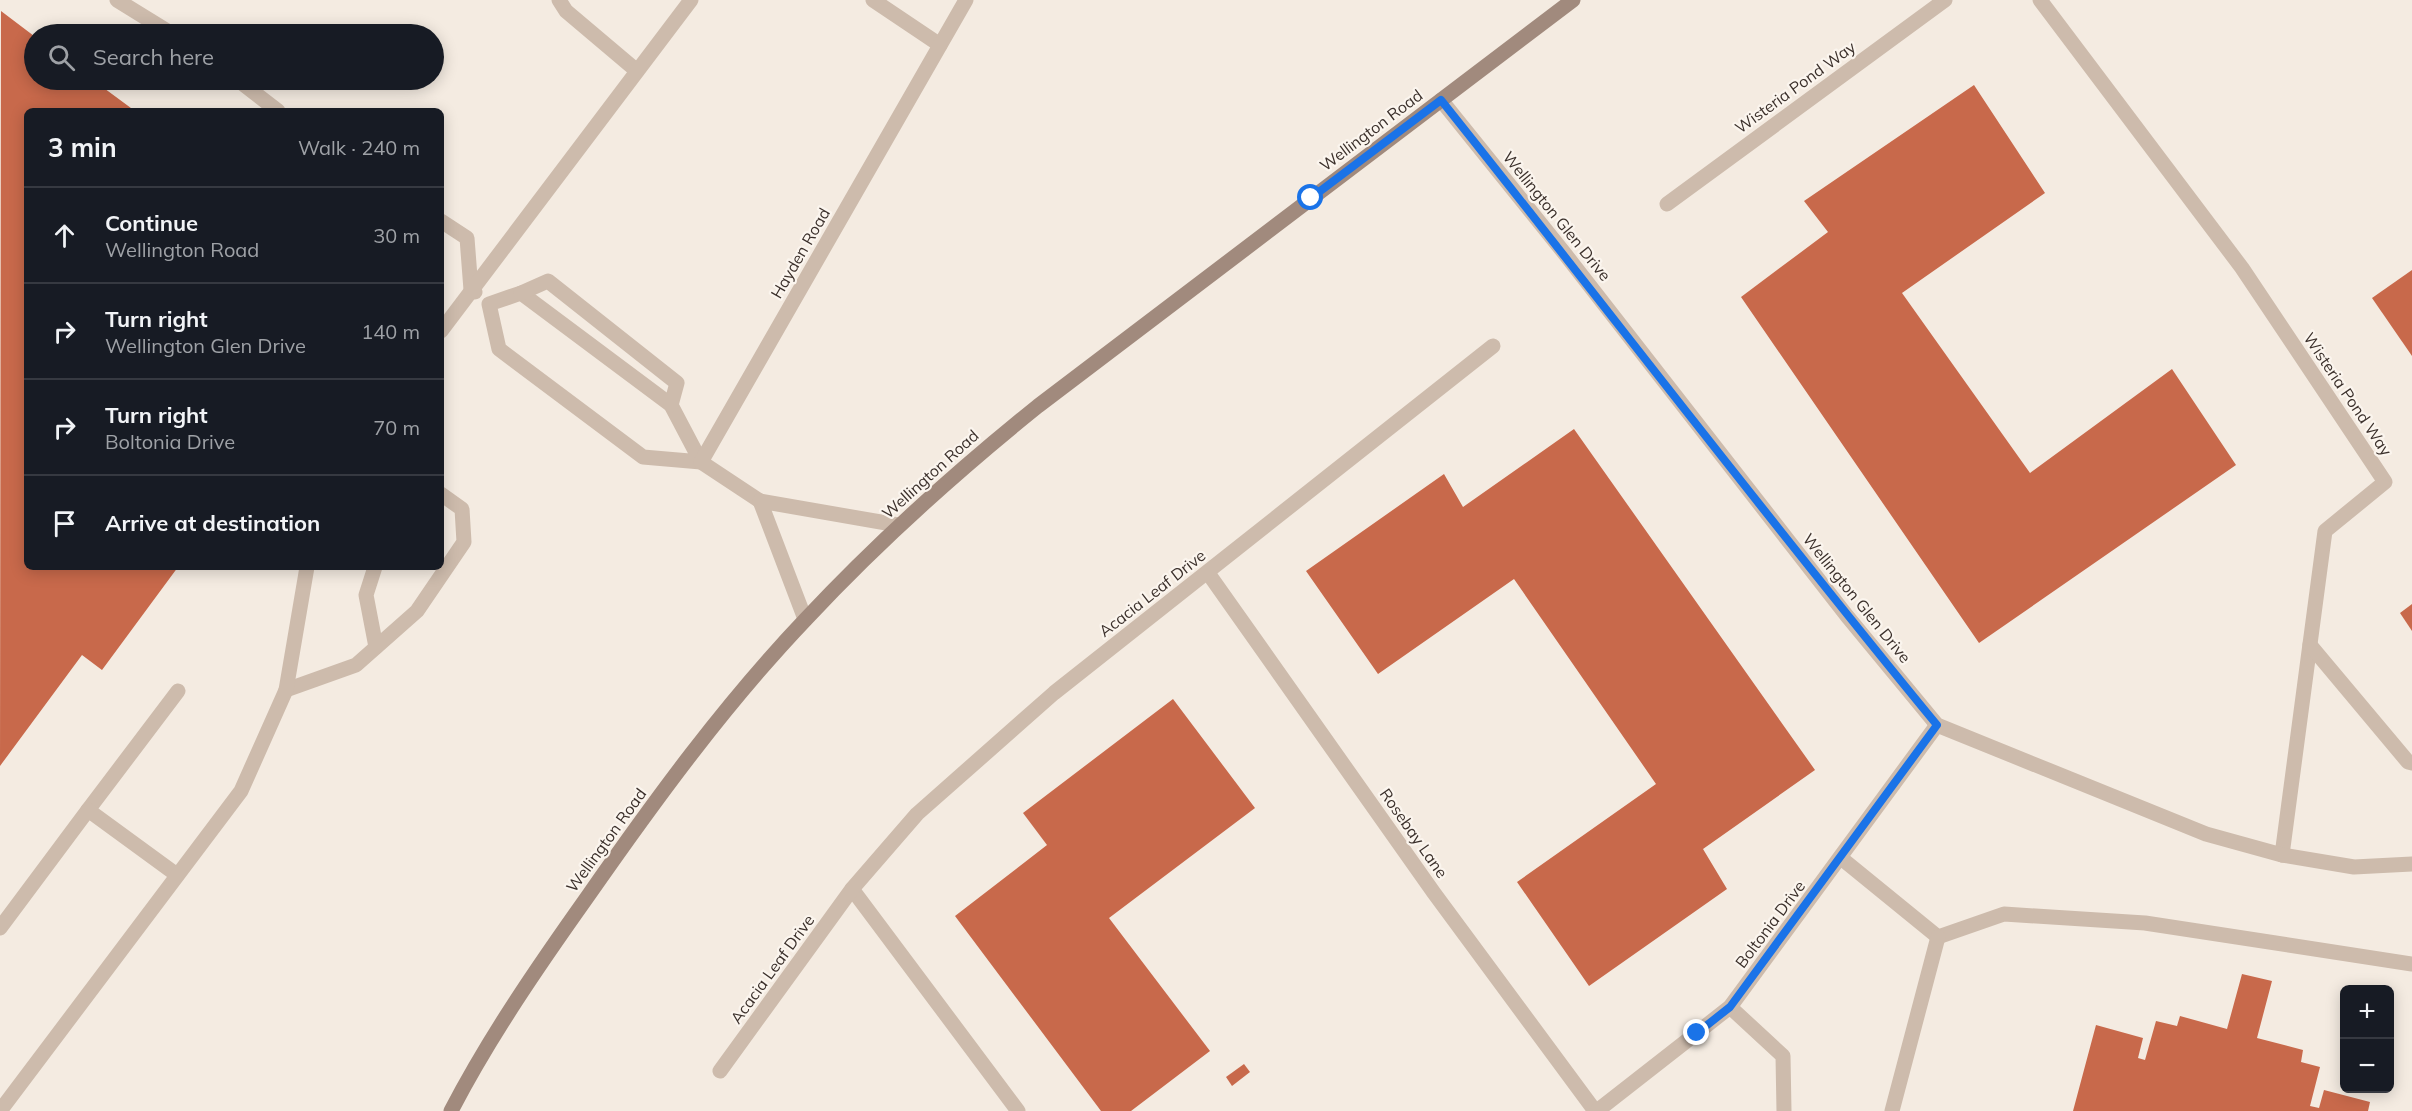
<!DOCTYPE html>
<meta charset="utf-8">
<style>
:root{--surface:#171b24;--page:#242831;--text:#f1f3f6;--muted:#9ea1a6;--line:#363941}
body{margin:0;font-family:Mulish,sans-serif;background:var(--page);color:var(--text)}
.controls{position:absolute;right:18px;bottom:18px;display:grid;overflow:hidden;border-radius:9px;box-shadow:0 3px 15px #0003}
.controls button{width:54px;height:54px;display:grid;place-items:center;padding:0;border:0;border-bottom:2px solid var(--line);background:var(--surface);color:var(--text);font:30px sans-serif}
.stop{position:absolute;width:18px;height:18px;margin:-14px;border:4px solid #1a73e8;border-radius:50%;background:#fff}
.stop.end{background:#1a73e8;border-color:#fff;box-shadow:0 2px 6px #0008}
.list{margin:0;padding:0;list-style:none}
h2{display:flex;justify-content:space-between;align-items:center;height:78px;margin:0;padding:0 24px;font-size:26px}
h2 small{font-size:20px;font-weight:400;color:var(--muted)}
.list li{display:grid;grid-template-columns:39px 1fr auto;gap:18px;align-items:center;box-sizing:border-box;height:96px;padding:0 24px;border-top:2px solid var(--line)}
.list b{display:block;font-size:22px;white-space:nowrap}
.list p{margin:0;font-size:20px;white-space:nowrap;color:var(--muted)}
.list em{font-size:20px;font-style:normal;color:var(--muted)}
.icon{flex:none;width:33px;height:33px;fill:none;stroke:currentColor;stroke-width:2;stroke-linecap:round;stroke-linejoin:round}
.map{position:relative;flex:none;width:2412px;height:1111px;overflow:hidden}
.search{position:absolute;background:var(--surface);box-shadow:0 3px 15px #0003;left:24px;top:24px;width:420px;height:66px;display:flex;align-items:center;gap:15px;box-sizing:border-box;padding:0 21px;border-radius:33px;color:var(--muted);font-size:22px}
.panel{position:absolute;background:var(--surface);box-shadow:0 3px 15px #0003;left:24px;top:108px;width:420px;height:462px;border-radius:9px}
.map>svg:first-child{display:block}
</style>
<div class="map">
<svg width="2412" height="1111" viewBox="0 0 2412 1111">
<rect width="100%" height="100%" fill="#f4ebe1"/>
<g fill="#c8694b">
<polygon points="1,11 34,36 34,80 93,80 135,111 27,111 27,567 178,567 102,670 82,655 0,766"/>
<polygon points="1974,85 2045,193 1902,293 2030,473 2172,369 2236,465 1979,643 1741,297 1828,232 1804,201"/>
<polygon points="2412,270 2412,356 2372,298"/>
<polygon points="1574,429 1815,770 1703,849 1727,889 1589,986 1517,882 1656,784 1514,579 1378,674 1306,571 1444,474 1463,507"/>
<polygon points="2412,604 2412,631 2400,613"/>
<polygon points="1173,699 1255,808 1109,918 1210,1051 1131,1111 1101,1111 955,916 1047,845 1023,813"/>
<polygon points="2242,974 2272,981 2257,1038 2303,1050 2301,1062 2320,1067 2310,1106 2319,1108 2324,1090 2370,1102 2368,1111 2073,1111 2096,1025 2143,1038 2138,1058 2145,1060 2156,1021 2177,1026 2180,1016 2227,1029"/>
<polygon points="1244,1064 1250,1072 1232,1086 1226,1077"/>
</g>
<g fill="none" stroke-linecap="round" stroke-linejoin="round">
<g stroke="#cdbbac" stroke-width="15">
<polyline points="117,0 172,34"/>
<polyline points="559,0 566,11 637,71"/>
<polyline points="873,0 940,45"/>
<polyline points="238,80 278,111"/>
<polyline points="441,221 467,238 471,290 475,292"/>
<polygon points="521,293 671,405 701,462 643,457 499,349 489,304"/>
<polyline points="521,293 548,281 677,383 671,405"/>
<polyline points="441,331 691,0"/>
<polyline points="375,567 366,595 376,647"/>
<polyline points="286,690 356,665 417,611 464,542 462,509 441,494"/>
<polyline points="88,810 178,691"/>
<polyline points="1841,858 1938,937 2004,914 2145,923 2412,964"/>
<polyline points="0,928 88,810 177,875"/>
<polyline points="1730,1007 1783,1056 1784,1111"/>
<polyline points="0,1111 241,791 286,690 307,567"/>
<polyline points="1892,1111 1938,937"/>
</g>
<g stroke="#cdbbac" stroke-width="15">
<polyline points="2040,0 2242,268 2385,482 2325,531 2282,855"/>
<polyline points="1441,100 1565,254 1847,616 1937,725 2206,834 2282,855 2354,867 2412,864"/>
<polyline points="1667,204 1945,0"/>
<polyline points="760,501 701,462 966,0"/>
<polyline points="1208,573 1434,893 1595,1111"/>
<polyline points="805,619 760,501 898,525"/>
<polyline points="2310,645 2408,762 2412,763"/>
<polyline points="852,889 1018,1111"/>
<polyline points="720,1071 852,889 917,814 1054,693 1493,346"/>
<polyline points="1597,1111 1730,1007 1937,725"/>
</g>
<path stroke="#a18a7d" stroke-width="15" d="M451,1111C490,1036 539,965 588,896C655,800 725,704 806,619C878,542 956,472 1038,406L1573,0"/>
</g>
<g fill="none" stroke-linecap="round" stroke-linejoin="round">
<path stroke="#1a73e8" stroke-width="8" d="M1311,198L1441,100C1607,308 1768,520 1937,725L1730,1007L1697,1033"/>
</g>
<g text-anchor="middle" stroke-width="4.5" stroke-linejoin="round" paint-order="stroke">
<g font-size="16" fill="#3b302b" stroke="#fbf5ee">
<text transform="translate(1795 87) rotate(-36)" y="6">Wisteria Pond Way</text>
<text transform="translate(1371 130) rotate(-37)" y="6">Wellington Road</text>
<text transform="translate(1557 216) rotate(51)" y="6">Wellington Glen Drive</text>
<text transform="translate(800 253) rotate(-60)" y="6">Hayden Road</text>
<text transform="translate(2348 394) rotate(56)" y="6">Wisteria Pond Way</text>
<text transform="translate(930 474) rotate(-42)" y="6">Wellington Road</text>
<text transform="translate(1152 593) rotate(-38)" y="6">Acacia Leaf Drive</text>
<text transform="translate(1857 598) rotate(51)" y="6">Wellington Glen Drive</text>
<text transform="translate(1414 833) rotate(55)" y="6">Rosebay Lane</text>
<text transform="translate(606 840) rotate(-54)" y="6">Wellington Road</text>
<text transform="translate(1770 924) rotate(-53)" y="6">Boltonia Drive</text>
<text transform="translate(772 969) rotate(-54)" y="6">Acacia Leaf Drive</text>
</g>
</g>
</svg>
<div class="controls">
<button>+</button>
<button>−</button>
</div>
<div class="stop" style="left:1311px;top:198px"></div>
<div class="stop end" style="left:1697px;top:1033px"></div>
<div class="search"><svg class="icon" aria-label="search" viewBox="0 0 24 24"><circle cx="10" cy="10" r="6"/><path d="M15 15l6 6"/></svg>Search here</div>
<section class="panel">
<h2>3 min<small>Walk · 240 m</small></h2>
<ul class="list">
<li><svg class="icon" aria-label="ahead" viewBox="0 0 24 24"><path d="M12 20V5M6 11l6-6 6 6"/></svg><div><b>Continue</b><p>Wellington Road</p></div><em>30 m</em></li>
<li><svg class="icon" aria-label="right" viewBox="0 0 24 24"><path d="M7 20v-9h11M14 6l5 5-5 5"/></svg><div><b>Turn right</b><p>Wellington Glen Drive</p></div><em>140 m</em></li>
<li><svg class="icon" aria-label="right" viewBox="0 0 24 24"><path d="M7 20v-9h11M14 6l5 5-5 5"/></svg><div><b>Turn right</b><p>Boltonia Drive</p></div><em>70 m</em></li>
<li><svg class="icon" aria-label="arrive" viewBox="0 0 24 24"><path d="M6 21V4h12l-3 4 3 4H6"/></svg><div><b>Arrive at destination</b></div></li>
</ul>
</section>
</div>
